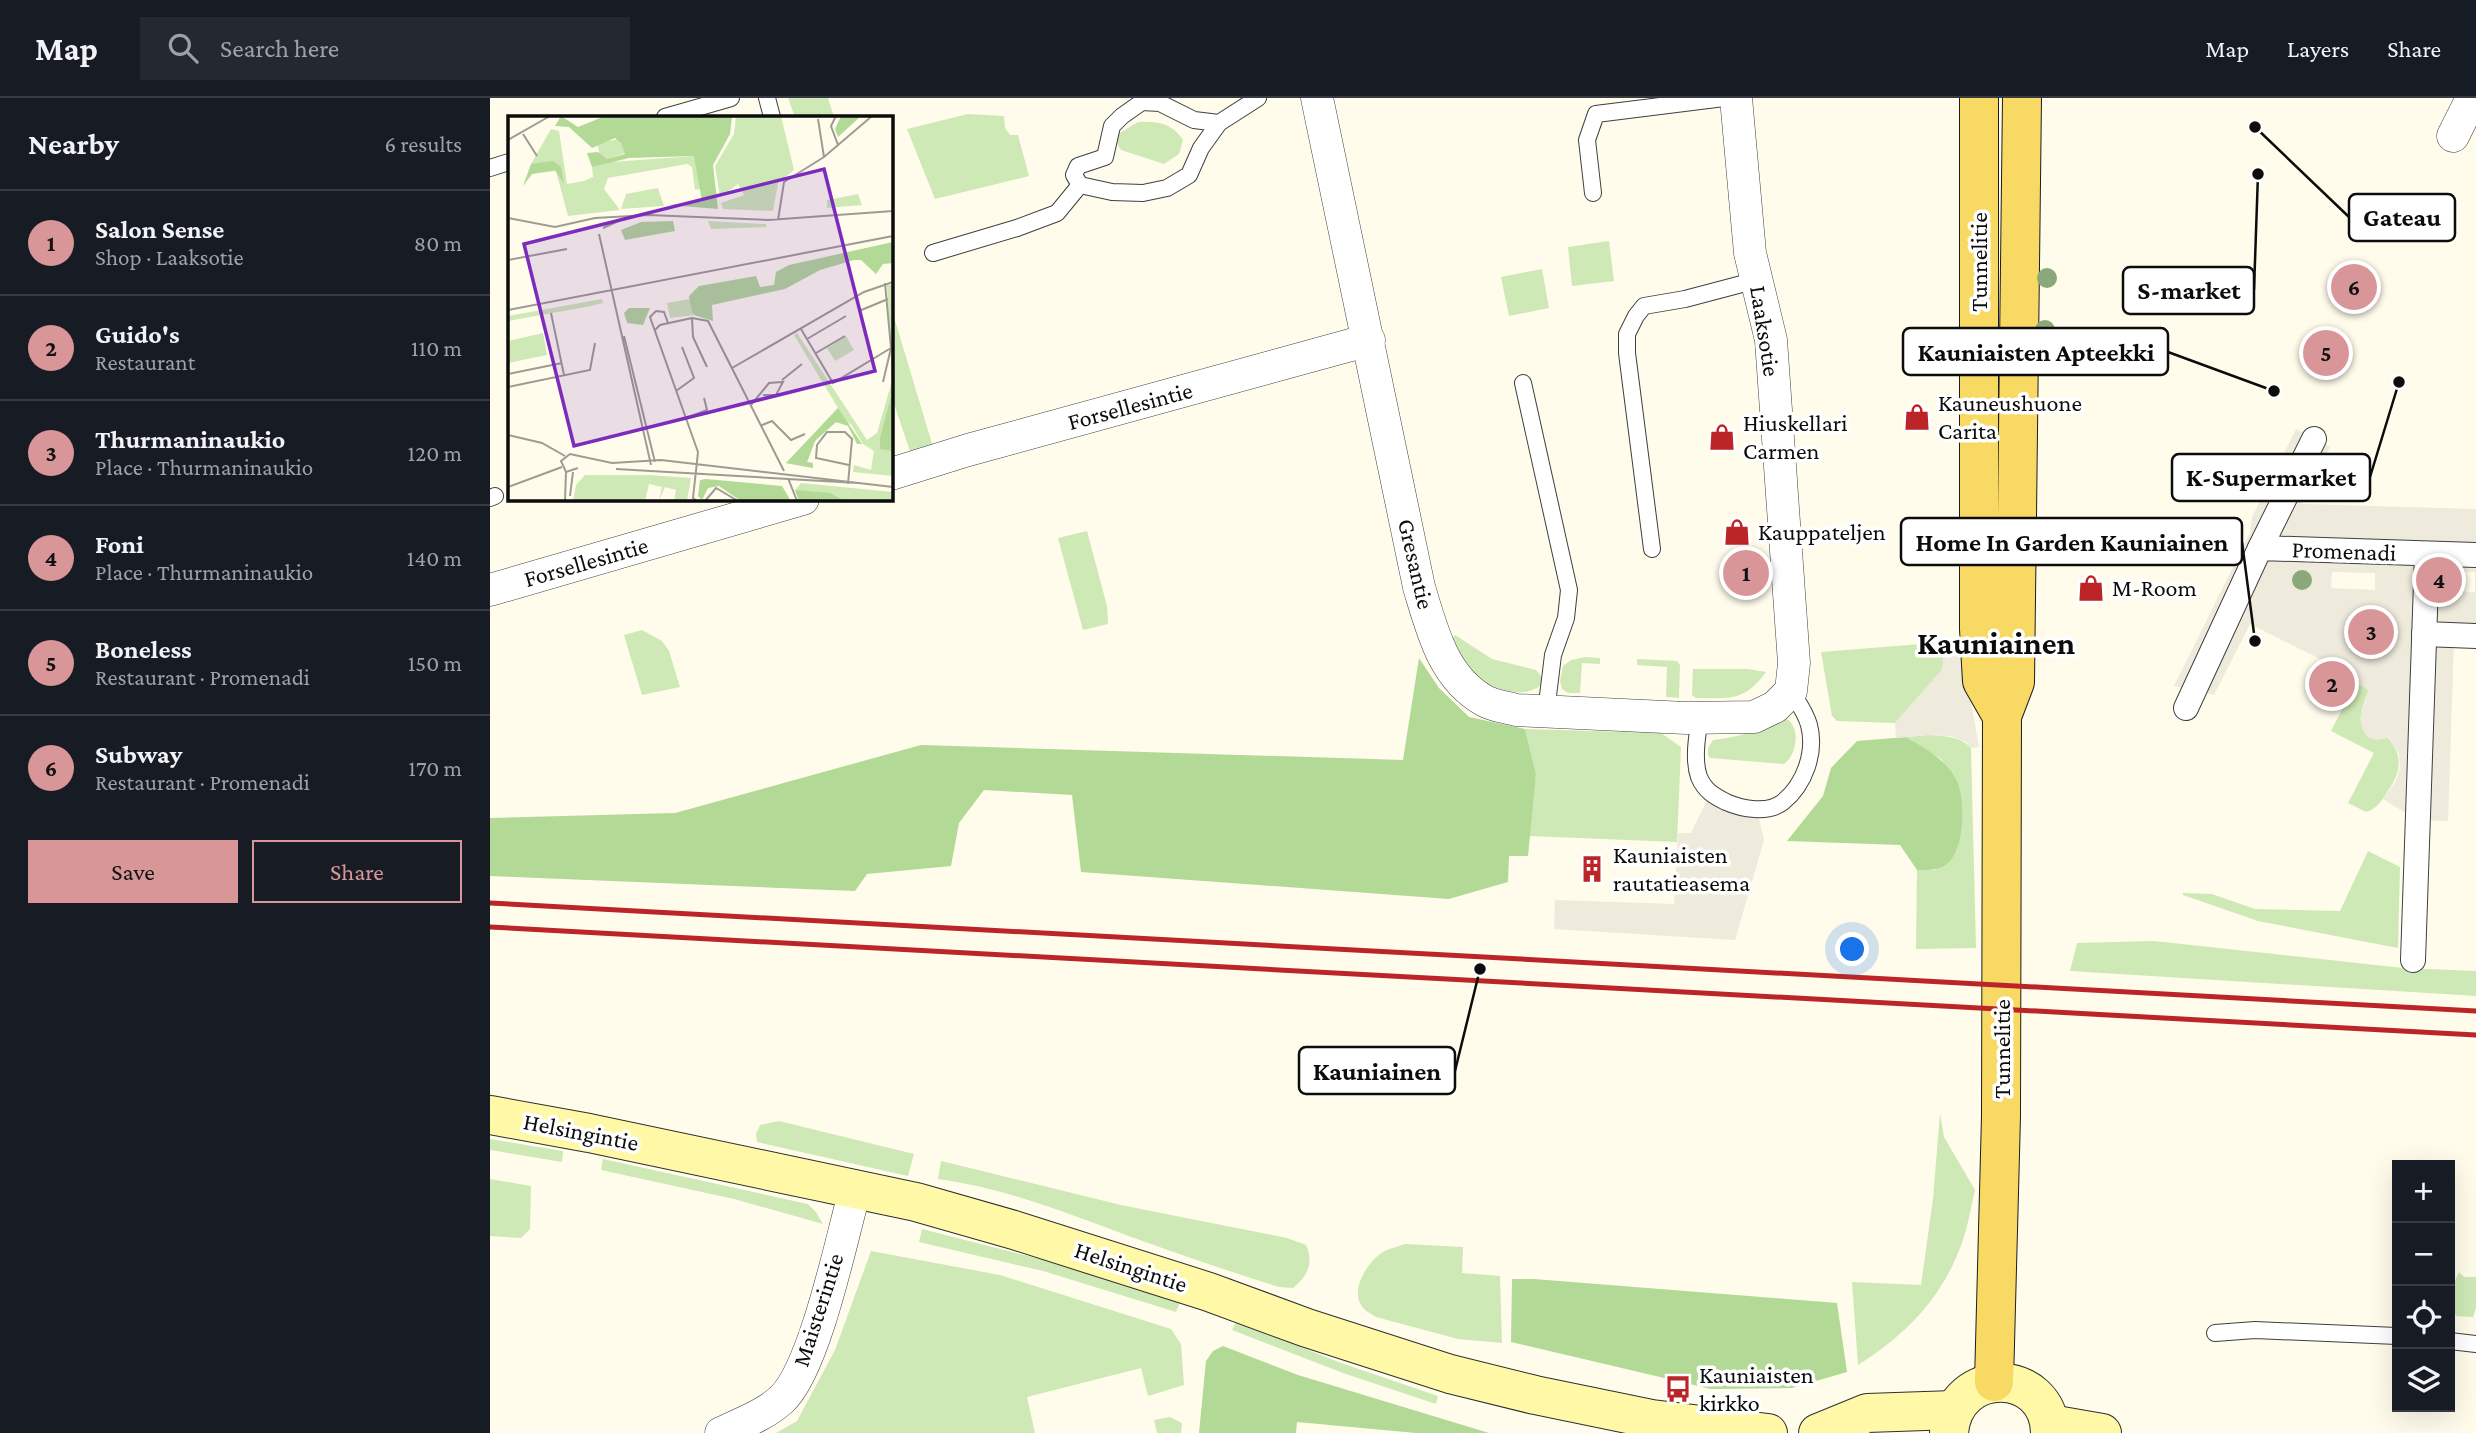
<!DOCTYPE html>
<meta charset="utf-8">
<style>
:root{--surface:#171b24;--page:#242831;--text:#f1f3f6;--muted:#9ea1a6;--line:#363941;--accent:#d99699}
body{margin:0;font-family:"Crimson Pro",serif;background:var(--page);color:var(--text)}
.controls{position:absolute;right:21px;bottom:21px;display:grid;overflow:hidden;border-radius:0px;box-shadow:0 7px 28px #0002}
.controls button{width:63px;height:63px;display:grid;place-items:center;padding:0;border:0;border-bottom:2px solid var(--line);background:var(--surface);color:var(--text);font:35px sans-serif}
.you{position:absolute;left:1363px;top:852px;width:24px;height:24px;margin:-18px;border:5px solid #fff;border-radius:50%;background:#1a73e8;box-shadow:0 0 0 10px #1a73e833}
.badge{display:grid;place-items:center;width:46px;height:46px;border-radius:50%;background:var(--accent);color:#111;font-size:23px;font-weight:700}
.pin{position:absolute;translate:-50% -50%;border:4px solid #fff;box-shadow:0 2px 7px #0006}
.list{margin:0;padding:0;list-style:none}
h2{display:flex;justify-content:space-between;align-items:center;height:91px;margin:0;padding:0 28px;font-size:30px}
h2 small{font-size:23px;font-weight:400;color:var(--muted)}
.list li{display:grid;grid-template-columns:46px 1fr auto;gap:21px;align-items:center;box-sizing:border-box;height:105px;padding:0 28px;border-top:2px solid var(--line)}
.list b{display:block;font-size:26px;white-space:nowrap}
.list p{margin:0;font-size:23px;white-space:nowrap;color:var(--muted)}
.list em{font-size:23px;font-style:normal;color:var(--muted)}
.actions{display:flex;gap:14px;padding:21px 28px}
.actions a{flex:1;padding:16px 0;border:2px solid var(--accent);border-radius:0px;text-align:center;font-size:24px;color:var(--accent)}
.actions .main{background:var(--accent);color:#111}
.icon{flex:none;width:38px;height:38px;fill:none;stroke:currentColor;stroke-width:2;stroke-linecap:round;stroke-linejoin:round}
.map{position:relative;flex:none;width:1986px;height:1335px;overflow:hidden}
header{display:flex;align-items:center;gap:42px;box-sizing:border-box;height:98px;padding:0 35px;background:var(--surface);border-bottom:2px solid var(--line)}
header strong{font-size:33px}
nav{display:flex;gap:38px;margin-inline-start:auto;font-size:24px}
.search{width:490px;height:63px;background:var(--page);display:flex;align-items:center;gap:18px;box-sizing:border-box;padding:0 24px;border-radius:0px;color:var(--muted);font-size:26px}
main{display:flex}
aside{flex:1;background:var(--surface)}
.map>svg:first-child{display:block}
</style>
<header>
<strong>Map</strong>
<div class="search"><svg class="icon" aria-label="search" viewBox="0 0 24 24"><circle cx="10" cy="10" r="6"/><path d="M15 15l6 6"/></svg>Search here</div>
<nav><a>Map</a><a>Layers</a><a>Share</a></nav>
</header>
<main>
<aside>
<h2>Nearby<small>6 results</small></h2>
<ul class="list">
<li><span class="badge">1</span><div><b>Salon Sense</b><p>Shop · Laaksotie</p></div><em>80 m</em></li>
<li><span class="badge">2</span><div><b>Guido's</b><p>Restaurant</p></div><em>110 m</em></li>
<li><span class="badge">3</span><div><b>Thurmaninaukio</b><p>Place · Thurmaninaukio</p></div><em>120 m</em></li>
<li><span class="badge">4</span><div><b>Foni</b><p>Place · Thurmaninaukio</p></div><em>140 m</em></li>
<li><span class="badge">5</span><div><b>Boneless</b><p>Restaurant · Promenadi</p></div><em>150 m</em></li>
<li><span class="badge">6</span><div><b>Subway</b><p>Restaurant · Promenadi</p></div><em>170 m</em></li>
</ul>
<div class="actions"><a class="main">Save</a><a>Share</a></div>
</aside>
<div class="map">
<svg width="1986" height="1335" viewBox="0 0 1986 1335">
<rect width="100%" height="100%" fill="#fffcec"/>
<g fill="#cfe9b6">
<polygon points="298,0 338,0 344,19 305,19"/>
<polygon points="478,16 514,18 515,30 520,37 528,37 539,78 445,101 417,31"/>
<path d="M648,24C667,23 682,25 693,42L689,56L674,66L631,52L625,42V38Z"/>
<polygon points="1119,143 1124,183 1082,188 1078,149"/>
<polygon points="1052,171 1059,210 1019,218 1011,179"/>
<polygon points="401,209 443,349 421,356 401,297"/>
<polygon points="597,433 617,508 618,526 593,532 568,440"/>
<polygon points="152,532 172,543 179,553 190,589 152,597 134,537"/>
<path d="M965,537L1002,561L1046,572L1051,578V587C1030,605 988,586 973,566C968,559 965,549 962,541Z"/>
<polygon points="1456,544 1452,572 1405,625 1347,623 1342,618 1331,554"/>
<polygon points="1096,559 1110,560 1110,566 1092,565 1090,595 1078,595 1072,591 1070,583 1073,568 1081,562"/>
<polygon points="1147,561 1187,563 1190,567 1189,600 1176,599 1177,569 1147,567"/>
<path d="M1203,571H1258L1276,574C1254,604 1240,600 1206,600L1202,597Z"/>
<path d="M1866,584L1879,592C1872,610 1866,624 1879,640H1898C1915,660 1910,676 1896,696C1890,705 1886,711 1876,714L1858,705L1884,655L1841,633Z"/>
<path d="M1292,619C1312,624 1308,656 1294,666L1220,660L1218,657V650L1223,642C1250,639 1269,633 1292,619Z"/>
<polygon points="1035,631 1171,635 1191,649 1187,744 1039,738 1046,676"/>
<path d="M1438,637C1454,638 1470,638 1481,650L1486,850L1426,851L1427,772H1446L1467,684L1451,661L1416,639Z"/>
<polygon points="1878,753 1910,769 1908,850 1768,823 1693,797 1693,795 1722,796 1765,811 1850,813"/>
<polygon points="1664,843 1913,870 1986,873 1986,898 1580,873 1587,845"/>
<path d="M1450,1015L1454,1039L1485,1092C1481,1109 1478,1128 1472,1145C1452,1200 1417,1236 1368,1267L1362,1184L1431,1187L1443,1101Z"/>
<polygon points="289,1023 424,1056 418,1078 267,1044 266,1036 270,1027"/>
<polygon points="0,1041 73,1053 72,1064 0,1052"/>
<polygon points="113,1061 318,1106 326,1114 333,1126 244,1101 111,1072"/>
<path d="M451,1063L631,1107L797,1140L816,1147C824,1165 818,1178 803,1190L789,1189C741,1174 694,1158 647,1141C582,1117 516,1090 448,1081Z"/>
<polygon points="0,1081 41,1088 40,1131 31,1140 0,1138"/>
<polygon points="432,1131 554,1162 690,1204 686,1214 553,1173 429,1144"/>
<path d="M915,1146L973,1149L972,1175L1010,1178L1012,1245L968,1241L886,1219C880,1215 873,1212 870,1205C862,1189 878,1165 890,1156C896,1151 907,1149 915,1146Z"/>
<polygon points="381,1153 510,1177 681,1231 691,1246 694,1287 658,1298 651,1270 537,1299 545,1335 286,1335 307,1323 345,1252"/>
<path d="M1969,1174L1974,1179H1986V1210L1983,1219L1966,1218C1961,1202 1961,1190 1969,1174Z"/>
<polygon points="746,1224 854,1266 948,1298 946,1306 853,1275 742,1232"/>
<polygon points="680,1319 692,1325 691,1335 667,1335 664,1322"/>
</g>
<g fill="#b2d996">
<polygon points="929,560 949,590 979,619 1035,631 1046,676 1038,758 1019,758 1018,784 959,801 591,774 582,697 494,692 469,725 461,768 377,776 365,793 0,778 0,720 185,715 431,647 913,662"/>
<path d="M1416,639C1436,651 1454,660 1466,681C1476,700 1475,750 1458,765C1449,773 1439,772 1427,772L1410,747L1297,743L1333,698L1341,670L1367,643Z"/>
<polygon points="1022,1181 1044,1181 1347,1205 1357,1274 1302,1290 1221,1291 1021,1244"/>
<polygon points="733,1248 808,1277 999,1335 926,1335 807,1324 806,1335 709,1335 716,1263 723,1253"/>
</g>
<g fill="#eeeadc" fill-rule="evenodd">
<path d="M1806,331L1840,349L1812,406L1986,411V543L1964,542L1958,723L1927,722L1893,701L1906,683L1910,669L1909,656L1899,640L1885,642L1879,640L1873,633L1870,620L1879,592L1866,584L1868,580L1760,526L1724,597L1684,588L1760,435L1762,419ZM1959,473L1985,474V494L1958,493ZM1842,474L1885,475V492L1841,490Z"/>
<polygon points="1475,543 1478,588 1489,649 1481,650 1476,644 1461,638 1438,637 1406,640 1405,625 1452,572 1456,544"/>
<polygon points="1220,696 1267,712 1274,742 1245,842 1064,831 1065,802 1184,806 1188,735 1201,735"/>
</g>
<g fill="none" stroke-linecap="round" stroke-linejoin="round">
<defs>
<g id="service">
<polyline points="277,0 282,19"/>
<polyline points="175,19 241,0"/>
<polyline points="729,25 704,22 670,5 652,4 632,18 622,28 615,59 588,68 584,77 590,87 622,94 653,95 677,90 699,77 711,50 729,25 768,0"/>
<polyline points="0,70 19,64"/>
<polyline points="1103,95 1097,42 1106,16 1234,0"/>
<polyline points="443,155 527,130 567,115 590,87"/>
<polyline points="1033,285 1079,492 1076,520 1063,557 1056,614"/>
<polyline points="0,400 5,398"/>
<polyline points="1162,451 1137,255 1137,236 1146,218 1154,208 1195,201 1267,182"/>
<path d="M1210,620C1207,638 1203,662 1209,679C1215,693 1224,698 1236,704C1252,711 1278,716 1293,704C1315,686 1326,654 1319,627C1316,615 1307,603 1301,593"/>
<polyline points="1725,1235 1765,1232 1907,1238"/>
<polyline points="1960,1243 1986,1246"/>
</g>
<g id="pedestrian">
<polyline points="1770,450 1824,341"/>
<polyline points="1934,536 1986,538"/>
<polyline points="1696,610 1770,450 1986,457"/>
<polyline points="1923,862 1937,456"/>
</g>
<g id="minor">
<path d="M827,0L929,489C942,532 953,580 995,603C1004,608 1016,609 1026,612L1196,620L1264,619L1285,609L1301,593L1304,565L1281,242L1260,155L1246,0"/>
<polyline points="1963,38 1982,0"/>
<polyline points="401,376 478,352 879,242"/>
<polyline points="0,492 313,401"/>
<path d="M231,1335C252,1325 275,1317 292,1301C325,1270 352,1139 365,1092"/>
</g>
<g id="secondary">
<polyline points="0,1017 99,1035 426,1104 524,1132 719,1194 817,1230 960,1276 1045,1297 1162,1321 1278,1335"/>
<polyline points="1560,1326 1612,1335"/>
<polyline points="1328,1335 1377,1315 1464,1312"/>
<path d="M1459,1335C1464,1267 1559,1269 1560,1335"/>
</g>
<g id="primary">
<polyline points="1489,0 1489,531 1492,583 1512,618"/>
<polyline points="1504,1284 1511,1018 1512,618 1525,584 1532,0"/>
</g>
</defs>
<use href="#service" stroke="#3f3f3f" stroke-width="18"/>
<use href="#pedestrian" stroke="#3f3f3f" stroke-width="26"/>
<use href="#minor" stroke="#3f3f3f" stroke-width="33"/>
<use href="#secondary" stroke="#2e2e2e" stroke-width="40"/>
<use href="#primary" stroke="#1d1d1d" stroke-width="40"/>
<use href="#service" stroke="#fff" stroke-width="16"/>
<use href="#pedestrian" stroke="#fff" stroke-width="24"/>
<use href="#minor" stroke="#fff" stroke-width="32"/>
<use href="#secondary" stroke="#fff8a7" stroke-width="38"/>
<use href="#primary" stroke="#f8d963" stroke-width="38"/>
<g stroke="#bc2527" stroke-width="5">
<polyline points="0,805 1986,913"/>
<polyline points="0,829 1986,937"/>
</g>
</g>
<g fill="#8aa87a">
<circle cx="1557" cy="180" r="10"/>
<circle cx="1555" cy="232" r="10"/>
<circle cx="1812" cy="482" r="10"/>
</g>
<defs>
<symbol id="shop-bare" viewBox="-9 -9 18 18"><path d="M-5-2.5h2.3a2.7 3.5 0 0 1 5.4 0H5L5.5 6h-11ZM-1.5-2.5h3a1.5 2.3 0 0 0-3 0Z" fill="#bc2527" stroke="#fff" stroke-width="2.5" paint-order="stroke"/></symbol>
<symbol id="building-bare" viewBox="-9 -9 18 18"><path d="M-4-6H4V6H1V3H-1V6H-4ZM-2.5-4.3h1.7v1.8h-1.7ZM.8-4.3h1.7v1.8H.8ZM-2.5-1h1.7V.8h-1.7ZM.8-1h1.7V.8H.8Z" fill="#bc2527" stroke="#fff" stroke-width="2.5" paint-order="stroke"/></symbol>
<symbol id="bus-bare" viewBox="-9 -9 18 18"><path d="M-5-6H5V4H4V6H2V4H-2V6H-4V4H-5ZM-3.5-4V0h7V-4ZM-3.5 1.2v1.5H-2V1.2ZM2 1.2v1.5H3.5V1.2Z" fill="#bc2527" stroke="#fff" stroke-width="2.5" paint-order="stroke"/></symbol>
</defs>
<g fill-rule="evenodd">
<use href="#shop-bare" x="1408" y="300" width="38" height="38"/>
<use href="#shop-bare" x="1213" y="320" width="38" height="38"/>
<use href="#shop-bare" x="1228" y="415" width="38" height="38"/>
<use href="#shop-bare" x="1582" y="471" width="38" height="38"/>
<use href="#building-bare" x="1083" y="752" width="38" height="38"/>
<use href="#bus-bare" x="1169" y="1272" width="38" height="38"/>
</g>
<g text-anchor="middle" stroke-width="7" stroke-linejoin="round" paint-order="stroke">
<g font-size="24" fill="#0c0c0c" stroke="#fff">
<text transform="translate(1489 164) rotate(-90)" y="8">Tunnelitie</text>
<text transform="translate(1275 233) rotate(81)" y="8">Laaksotie</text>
<text transform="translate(640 308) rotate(-15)" y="8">Forsellesintie</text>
<text transform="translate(1854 453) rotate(2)" y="8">Promenadi</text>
<text transform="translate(96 464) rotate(-16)" y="8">Forsellesintie</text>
<text transform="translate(926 466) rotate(77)" y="8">Gresantie</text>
<text transform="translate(1512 951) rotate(-90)" y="8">Tunnelitie</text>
<text transform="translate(91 1034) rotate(11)" y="8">Helsingintie</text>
<text transform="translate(641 1169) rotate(18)" y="8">Helsingintie</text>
<text transform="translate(328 1212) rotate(-72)" y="8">Maisterintie</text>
</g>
<g font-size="24" fill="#0c0c0c" stroke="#fff" text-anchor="start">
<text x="1448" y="313">Kauneushuone<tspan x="1448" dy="28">Carita</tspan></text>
<text x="1253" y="333">Hiuskellari<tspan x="1253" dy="28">Carmen</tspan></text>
<text x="1268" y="442">Kauppateljen</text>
<text x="1622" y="498">M-Room</text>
<text x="1123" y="765">Kauniaisten<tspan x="1123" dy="28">rautatieasema</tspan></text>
<text x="1209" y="1285">Kauniaisten<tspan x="1209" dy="28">kirkko</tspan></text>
</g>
<g font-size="32" font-weight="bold" fill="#0c0c0c" stroke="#fff">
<text x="1506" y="556">Kauniainen</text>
</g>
</g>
<g transform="translate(18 18)">
<rect width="385" height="385" fill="#fffcec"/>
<path d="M228,0H273L286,54L270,67L265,95L215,93L213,87L236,79L230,68L212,81L207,50L226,18ZM43,13L51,15L59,68L76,65L85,61L84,51L103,46L187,40L193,73L187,74L184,51L179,48L100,62L96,73L112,94L60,100L48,55L23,58V48ZM111,23L118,37L99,43L92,39L89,27ZM150,72L156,90L113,93L118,78ZM350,78L354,89L319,92V84ZM200,105L258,108V111L203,113ZM379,169H385V360L345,356L346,349L363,354L366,335L355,328L343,308L336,306L323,307L307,325L299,346L305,347V352L278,347L330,292L286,219L289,217L359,324L369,317L384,265ZM94,183L95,187L83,190L0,205V200ZM182,183L186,199L162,202L159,187ZM35,217L39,239L0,247V225ZM338,220L346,234L327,245L319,232ZM77,359H141L183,362L179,385H166L168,374L157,371L151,385L154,371L141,368L137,385H65L68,369ZM293,367L385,376V385H291L287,374Z" fill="#cfe9b6"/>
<path d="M53,0L70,11L97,0L224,1L222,18L205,49L210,93L161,89L194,85L186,40L121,42L84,51L79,37L90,36L99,43L117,38L113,27L107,22L84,32L61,11L47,10ZM333,0H353L330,21L327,13ZM45,45L53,51L56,68L47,54L24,58L15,70L23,48ZM165,105L167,115L117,124L113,114L133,106ZM385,126V147L375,148L368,158L353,144H346L312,154L277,173L204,189L205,205L186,199L183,192L181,180L191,170L248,160L252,171L266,169L268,156L281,149ZM121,192H142L135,209L119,207L116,197ZM385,273V335L372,333V322ZM330,292L354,328H349L340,310L328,306L307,325L299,346L305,347V352L278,347ZM198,363L274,370L283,385H233L211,370L200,372L194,384L190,380L192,364ZM287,374L322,377L337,385H291Z" fill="#b2d996"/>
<path fill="none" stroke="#9e9c92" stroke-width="2" d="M328,0L323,10L330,29M310,3L316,41M15,18L29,40M0,24L42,0M0,102L47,111L87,102L141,99L260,104L385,95M270,104L276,66L316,41L364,0M95,112L117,102M91,118L143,349M0,144L59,133M0,194L385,120M351,195L380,183M43,197L56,259M184,202L185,221L199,251M160,207L156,196L148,195L142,201L190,336L185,382L189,385M293,213L325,267L383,232M147,214L152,209L184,202L200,205L276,355M116,220L147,346M299,223L338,200M308,237L337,220M224,252L356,176L385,166M0,258L54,247M274,264L294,248M375,266L383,232L377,167M0,271L82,254L87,227M168,275L186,262L174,231M243,289L261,267L275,266L268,279H255M178,302L199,294L196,282M252,310L264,305L283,324L297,318M0,319L34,327L57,340M70,352L58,356L53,345L62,338L104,347L153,344L385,371M108,353L350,367M280,362L289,385M340,368L344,323L337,316H319L309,329L308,342L341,349M0,371L54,351M62,380L65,356M57,385L58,356M197,385L208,372L230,385"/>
<path fill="#7b2cbf" fill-opacity="0.15" stroke="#7b2cbf" stroke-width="3.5" d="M316,53L367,255L66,330L16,128Z"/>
<rect width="385" height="385" fill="none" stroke="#0c0c0c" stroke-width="3.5"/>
</g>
<path fill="none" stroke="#0c0c0c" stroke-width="2.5" d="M1765 29L1859 119M1768 76L1764 192M1784 293L1678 254M1909 284L1880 379M1765 543L1752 444M990 871L965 973"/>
<g fill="#0c0c0c" stroke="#fff" stroke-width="2.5">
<circle cx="1765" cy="29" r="7"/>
<circle cx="1768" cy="76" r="7"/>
<circle cx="1784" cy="293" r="7"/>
<circle cx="1909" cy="284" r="7"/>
<circle cx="1765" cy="543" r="7"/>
<circle cx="990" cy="871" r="7"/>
</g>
<g fill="#fff" stroke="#0c0c0c" stroke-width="2.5">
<rect x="1859" y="96" width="106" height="47" rx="7"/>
<rect x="1633" y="169" width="131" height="47" rx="7"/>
<rect x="1413" y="230" width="265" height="47" rx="7"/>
<rect x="1682" y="356" width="198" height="47" rx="7"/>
<rect x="1411" y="420" width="341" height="47" rx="7"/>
<rect x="809" y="949" width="156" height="47" rx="7"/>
</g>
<g font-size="26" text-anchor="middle" font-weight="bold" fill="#0c0c0c">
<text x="1912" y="128">Gateau</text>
<text x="1699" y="201">S-market</text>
<text x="1546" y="263">Kauniaisten Apteekki</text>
<text x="1781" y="388">K-Supermarket</text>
<text x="1582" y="453">Home In Garden Kauniainen</text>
<text x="887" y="982">Kauniainen</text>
</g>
</svg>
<div class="controls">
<button>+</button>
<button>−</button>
<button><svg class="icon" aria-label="locate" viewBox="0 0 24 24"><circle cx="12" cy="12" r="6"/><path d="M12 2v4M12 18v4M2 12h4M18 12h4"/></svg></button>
<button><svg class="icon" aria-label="layers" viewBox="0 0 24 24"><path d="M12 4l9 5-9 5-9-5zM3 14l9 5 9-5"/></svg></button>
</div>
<div class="you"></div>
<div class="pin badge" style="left:1256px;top:475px">1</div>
<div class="pin badge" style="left:1842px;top:586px">2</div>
<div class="pin badge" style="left:1881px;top:534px">3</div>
<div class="pin badge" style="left:1949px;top:482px">4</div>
<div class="pin badge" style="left:1836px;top:255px">5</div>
<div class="pin badge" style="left:1864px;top:189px">6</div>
</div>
</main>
